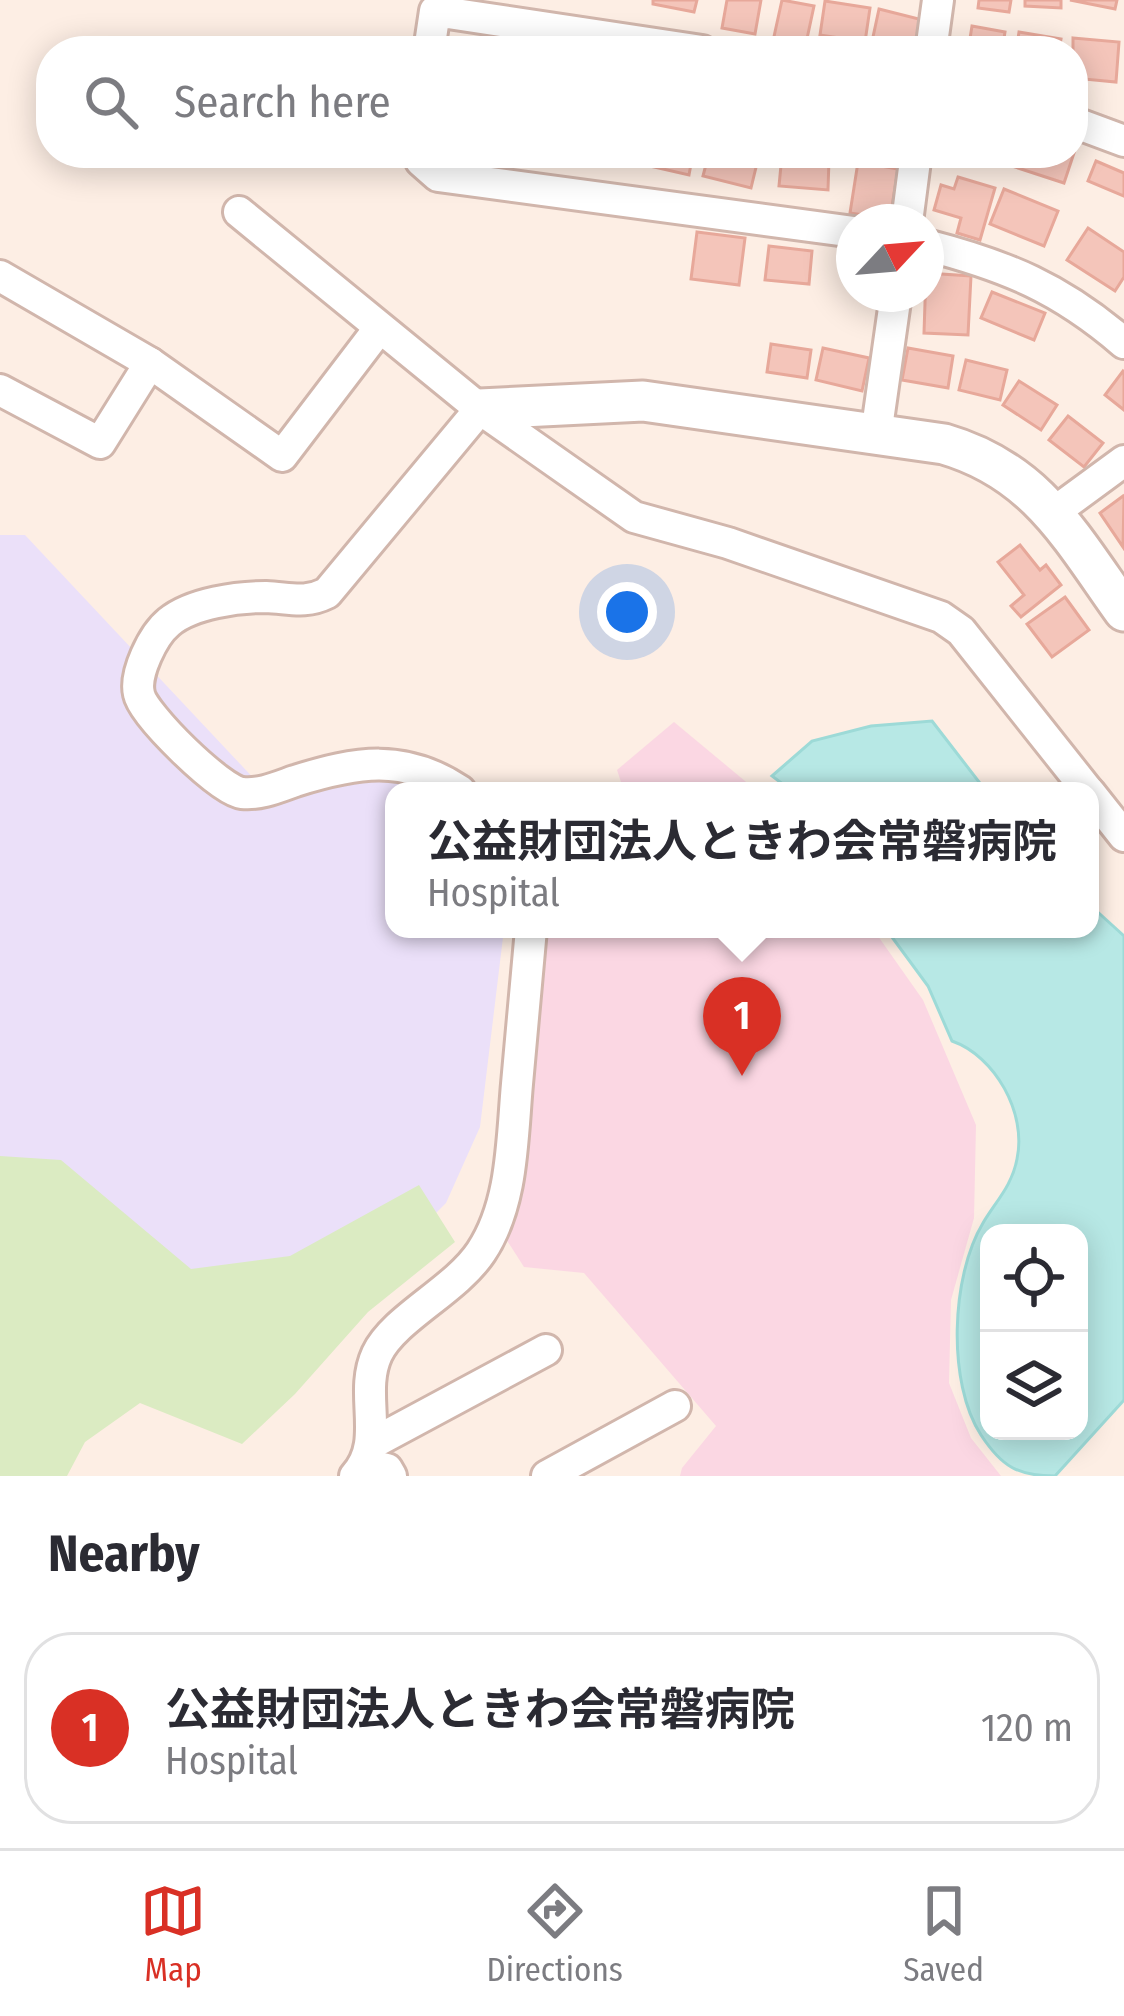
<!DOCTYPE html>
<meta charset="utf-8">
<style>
:root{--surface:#fff;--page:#f7f7f7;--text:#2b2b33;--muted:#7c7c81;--line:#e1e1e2;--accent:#d93025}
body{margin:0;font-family:"Fira Sans Condensed","Noto Sans JP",sans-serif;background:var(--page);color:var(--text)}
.controls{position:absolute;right:36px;bottom:36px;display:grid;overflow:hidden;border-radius:24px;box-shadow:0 6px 30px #0003}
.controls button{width:108px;height:108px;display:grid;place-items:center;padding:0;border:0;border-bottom:3px solid var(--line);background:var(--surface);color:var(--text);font:60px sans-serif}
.compass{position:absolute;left:836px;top:204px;width:108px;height:108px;border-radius:50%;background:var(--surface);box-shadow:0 6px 30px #0003;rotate:64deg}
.you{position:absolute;left:627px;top:612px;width:42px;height:42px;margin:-30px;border:9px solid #fff;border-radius:50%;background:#1a73e8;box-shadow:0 0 0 18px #1a73e833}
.badge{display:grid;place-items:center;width:78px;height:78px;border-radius:50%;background:var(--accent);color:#fff;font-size:39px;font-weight:700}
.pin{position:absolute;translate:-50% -99px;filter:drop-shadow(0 3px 6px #0008)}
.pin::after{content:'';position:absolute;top:63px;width:42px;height:36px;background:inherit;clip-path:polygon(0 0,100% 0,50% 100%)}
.popup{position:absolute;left:385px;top:782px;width:714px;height:156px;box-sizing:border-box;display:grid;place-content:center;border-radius:24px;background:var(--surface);filter:drop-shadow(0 3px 9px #0005);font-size:39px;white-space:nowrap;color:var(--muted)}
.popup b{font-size:45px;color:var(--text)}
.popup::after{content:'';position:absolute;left:50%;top:100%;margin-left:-24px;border:24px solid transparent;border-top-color:var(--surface)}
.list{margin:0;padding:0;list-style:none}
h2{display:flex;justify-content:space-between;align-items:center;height:156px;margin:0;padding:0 48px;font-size:51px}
h2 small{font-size:39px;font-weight:400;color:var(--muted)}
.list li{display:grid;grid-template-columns:78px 1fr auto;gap:36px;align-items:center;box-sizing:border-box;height:192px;margin:0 24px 24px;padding:0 24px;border:3px solid var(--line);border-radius:48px}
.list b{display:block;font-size:45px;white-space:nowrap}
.list p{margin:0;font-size:39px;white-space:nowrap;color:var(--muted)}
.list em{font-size:39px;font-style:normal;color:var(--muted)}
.icon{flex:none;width:66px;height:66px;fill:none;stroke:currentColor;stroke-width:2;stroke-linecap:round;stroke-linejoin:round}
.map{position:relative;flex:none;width:1124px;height:1476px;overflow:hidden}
.search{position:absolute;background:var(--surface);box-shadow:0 6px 30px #0003;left:36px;right:36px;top:36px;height:132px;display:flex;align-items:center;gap:30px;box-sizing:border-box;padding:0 42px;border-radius:48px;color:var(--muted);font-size:45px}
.sheet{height:372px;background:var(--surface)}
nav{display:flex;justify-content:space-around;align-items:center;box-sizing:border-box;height:168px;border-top:3px solid var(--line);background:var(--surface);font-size:33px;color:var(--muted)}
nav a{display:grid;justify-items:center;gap:6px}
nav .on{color:var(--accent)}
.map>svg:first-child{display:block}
</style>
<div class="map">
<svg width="1124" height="1476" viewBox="0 0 1124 1476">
<rect width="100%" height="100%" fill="#fdeee4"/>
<polygon fill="#ebe0f9" points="0,535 25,535 258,783 354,770 452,791 394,791 394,929 504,929 480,1127 446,1203 384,1265 239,1308 0,1177"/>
<g fill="#fbd7e3">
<polygon points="674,722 757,791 624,791 617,770"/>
<polygon points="546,929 873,929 923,1000 976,1125 974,1218 951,1300 949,1383 971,1438 1001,1476 680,1476 682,1468 716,1426 584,1273 524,1267 506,1239 526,1120 530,1032"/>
</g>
<polygon fill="#dbebc2" points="0,1156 61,1160 191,1269 290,1256 419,1185 455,1242 368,1312 295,1394 242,1444 140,1403 85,1442 67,1476 0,1476"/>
<g fill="#b7e8e5" stroke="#9ddad7" stroke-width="3" fill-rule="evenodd">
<polygon points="932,721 986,791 792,791 772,776 812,741 871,726"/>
<path d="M1090,905L1124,936V1400L1055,1476C1018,1476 1002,1467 981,1435C947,1383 951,1276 983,1223C996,1201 1012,1186 1017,1159C1027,1113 995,1056 952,1041L928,986L886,929H1090ZM989,1233H1079V1431H989Z"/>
</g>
<g fill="#f4c5ba" stroke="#e7a89a" stroke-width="3">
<polygon points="653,0 697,0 694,12 653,4"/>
<polygon points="727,0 761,0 755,34 722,28"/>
<polygon points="782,0 814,6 805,48 773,41"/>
<polygon points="979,0 1011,0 1009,12 978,8"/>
<polygon points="1025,0 1061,0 1061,8 1025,6"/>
<polygon points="1070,0 1117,0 1115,9"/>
<polygon points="825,1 870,8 865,42 820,35"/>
<polygon points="879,9 923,20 916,48 873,37"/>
<polygon points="972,26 1005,32 1002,51 968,51"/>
<polygon points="1019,32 1061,39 1059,51 1016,51"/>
<polygon points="1073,38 1119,42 1116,82 1073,78"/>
<polygon points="639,153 693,153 689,175 637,163"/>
<polygon points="709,153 759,155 751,188 703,176"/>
<polygon points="1016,153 1074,153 1064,183 1012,166"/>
<polygon points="782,155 829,159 828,190 779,186"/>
<polygon points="1096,161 1124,173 1124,196 1088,181"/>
<polygon points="858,162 898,169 890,219 850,213"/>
<polygon points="958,177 995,188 980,240 957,233 961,218 934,210 941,185 954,189"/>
<polygon points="1004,189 1058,211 1044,246 990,224"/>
<polygon points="1088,228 1124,252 1124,277 1115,291 1067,260"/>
<polygon points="697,232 745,238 739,285 691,279"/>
<polygon points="769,246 812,251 809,284 765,280"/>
<polygon points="926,273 971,276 968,335 924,333"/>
<polygon points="992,292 1045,313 1034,340 981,318"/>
<polygon points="771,344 811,350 807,378 767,372"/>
<polygon points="823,348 869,358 862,391 816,380"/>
<polygon points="908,348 953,356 948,388 902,380"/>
<polygon points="966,360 1007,370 1000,400 959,390"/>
<polygon points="1123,371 1124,372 1124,410 1105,395"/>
<polygon points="1019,381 1057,405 1041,430 1003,405"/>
<polygon points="1068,416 1103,443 1084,467 1049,440"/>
<polygon points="1123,496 1124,498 1123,547 1100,513"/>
<polygon points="1020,545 1040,570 1046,565 1061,585 1021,617 1011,606 1024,595 998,562"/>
<polygon points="1065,597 1089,630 1052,657 1027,624"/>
</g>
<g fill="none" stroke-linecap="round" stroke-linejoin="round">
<defs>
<g id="minor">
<polyline points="429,51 435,11 702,51"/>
<polyline points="931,51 938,0"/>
<polyline points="1073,122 1124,141"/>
<polyline points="420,153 421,161 438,176 854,232"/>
<polyline points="239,212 480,409 634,517 728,543 941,617 961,631 1088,791"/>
<polyline points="907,222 916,153"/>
<path d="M926,245C1007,266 1060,288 1124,343"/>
<polyline points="0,276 150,363 282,456 378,330"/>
<polyline points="0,390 100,443 150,363"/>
<polyline points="876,435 896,294"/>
<polyline points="1053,513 1124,461"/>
<path d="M460,791C404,753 356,762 295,781C278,787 260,795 242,793C221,791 143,715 139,694C134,674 153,635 169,622C192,603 238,597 266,597C290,598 305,604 327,593L480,409"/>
<polyline points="1090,793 1124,836"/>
<polyline points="373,1443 546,1350"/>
<polyline points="366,1464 387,1469 391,1476"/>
<path d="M355,1476C387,1441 358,1395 377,1354C394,1318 455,1291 481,1252C513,1204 512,1140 517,1084C522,1032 526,981 531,929"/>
<polyline points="547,1476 675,1406"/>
</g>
<path id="tertiary" d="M480,409L643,401L944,444C1037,471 1071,537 1124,611"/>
</defs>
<use href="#minor" stroke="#d1b6ac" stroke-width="36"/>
<use href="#tertiary" stroke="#d1b6ac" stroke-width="45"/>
<use href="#minor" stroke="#fff" stroke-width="30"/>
<use href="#tertiary" stroke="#fff" stroke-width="39"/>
</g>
</svg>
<div class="controls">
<button><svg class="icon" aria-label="locate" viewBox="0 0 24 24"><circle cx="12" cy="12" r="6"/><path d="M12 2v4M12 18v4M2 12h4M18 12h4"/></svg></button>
<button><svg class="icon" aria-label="layers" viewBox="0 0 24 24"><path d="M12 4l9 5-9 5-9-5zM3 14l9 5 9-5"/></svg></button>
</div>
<svg class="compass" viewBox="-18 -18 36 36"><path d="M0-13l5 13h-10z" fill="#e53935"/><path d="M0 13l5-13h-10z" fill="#7c7c81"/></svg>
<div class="you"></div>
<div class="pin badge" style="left:742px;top:1076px">1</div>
<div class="popup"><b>公益財団法人ときわ会常磐病院</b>Hospital</div>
<div class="search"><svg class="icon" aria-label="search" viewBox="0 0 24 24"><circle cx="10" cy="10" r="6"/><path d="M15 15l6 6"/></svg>Search here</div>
</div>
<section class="sheet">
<h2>Nearby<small></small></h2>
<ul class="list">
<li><span class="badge">1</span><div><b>公益財団法人ときわ会常磐病院</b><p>Hospital</p></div><em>120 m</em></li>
</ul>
</section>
<nav>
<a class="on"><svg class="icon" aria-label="map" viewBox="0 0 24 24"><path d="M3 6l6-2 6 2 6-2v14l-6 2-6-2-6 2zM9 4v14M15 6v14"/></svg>Map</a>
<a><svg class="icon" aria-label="directions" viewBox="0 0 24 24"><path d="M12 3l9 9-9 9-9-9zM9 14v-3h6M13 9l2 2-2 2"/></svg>Directions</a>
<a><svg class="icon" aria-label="saved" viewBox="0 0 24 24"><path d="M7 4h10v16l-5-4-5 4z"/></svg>Saved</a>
</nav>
